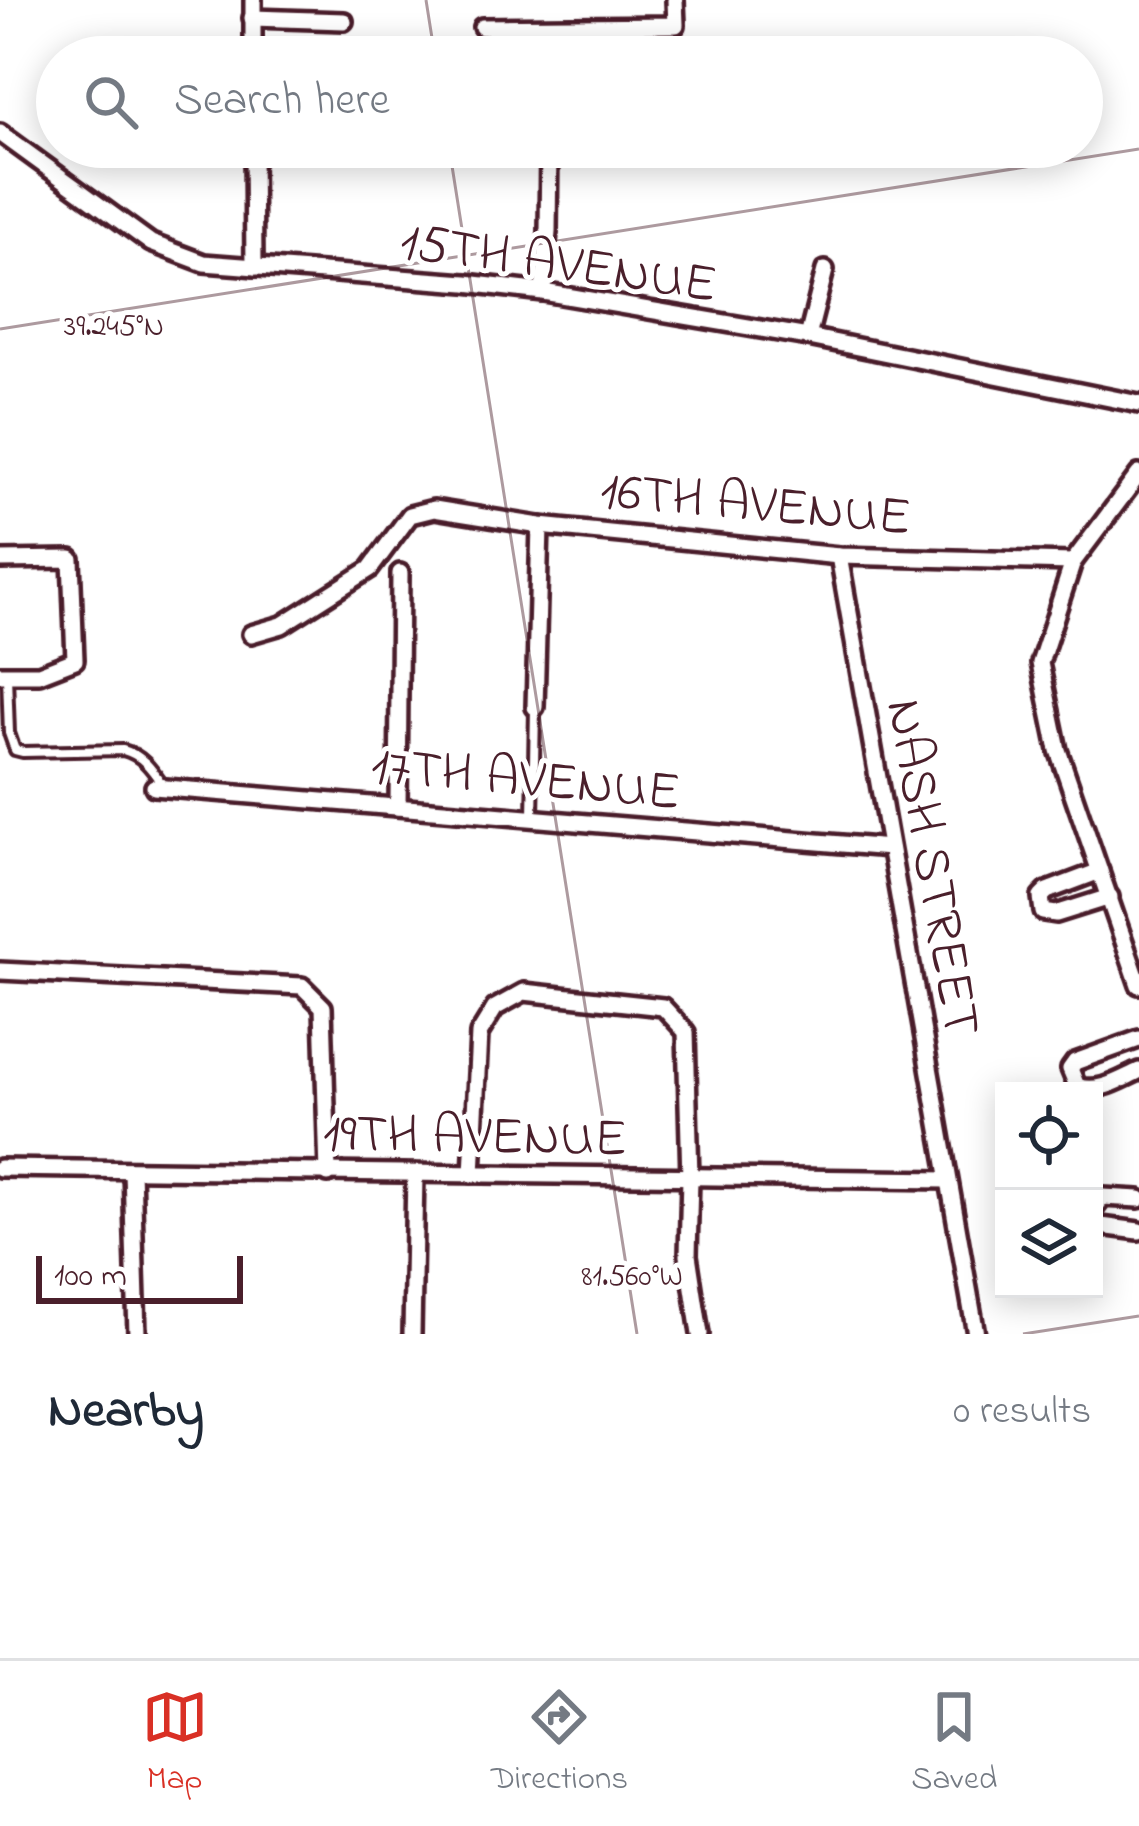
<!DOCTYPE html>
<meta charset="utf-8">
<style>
:root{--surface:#fff;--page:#f2f2f3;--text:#1f2937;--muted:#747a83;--line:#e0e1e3;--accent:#d93025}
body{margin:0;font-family:"Indie Flower",sans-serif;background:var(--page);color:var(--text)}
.controls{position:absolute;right:36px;bottom:36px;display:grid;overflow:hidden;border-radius:0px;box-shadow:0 6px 30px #0003}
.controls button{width:108px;height:108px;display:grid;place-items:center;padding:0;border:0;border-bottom:3px solid var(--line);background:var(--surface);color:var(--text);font:60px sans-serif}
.scale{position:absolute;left:36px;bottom:30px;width:207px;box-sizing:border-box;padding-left:12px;border:6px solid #4a1f2b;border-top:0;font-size:33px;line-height:42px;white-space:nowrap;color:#4a1f2b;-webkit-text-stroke:9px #fff;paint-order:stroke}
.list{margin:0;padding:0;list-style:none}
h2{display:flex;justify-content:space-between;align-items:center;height:156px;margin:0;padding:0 48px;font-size:51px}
h2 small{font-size:39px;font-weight:400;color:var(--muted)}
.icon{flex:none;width:66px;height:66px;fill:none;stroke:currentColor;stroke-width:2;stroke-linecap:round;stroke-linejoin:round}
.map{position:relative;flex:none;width:1139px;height:1334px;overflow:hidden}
.search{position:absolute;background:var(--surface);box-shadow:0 6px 30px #0003;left:36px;right:36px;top:36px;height:132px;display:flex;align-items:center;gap:30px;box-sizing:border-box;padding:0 42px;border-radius:66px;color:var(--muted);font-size:45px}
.sheet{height:324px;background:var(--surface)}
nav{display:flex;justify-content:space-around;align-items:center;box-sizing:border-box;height:168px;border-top:3px solid var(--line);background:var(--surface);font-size:33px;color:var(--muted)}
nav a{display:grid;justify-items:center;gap:6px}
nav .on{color:var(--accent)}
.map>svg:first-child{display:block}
</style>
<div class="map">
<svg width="1139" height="1334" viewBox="0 0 1139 1334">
<rect width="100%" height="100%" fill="#fff"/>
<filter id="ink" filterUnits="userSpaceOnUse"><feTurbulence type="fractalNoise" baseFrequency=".00833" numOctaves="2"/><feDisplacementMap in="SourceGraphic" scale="24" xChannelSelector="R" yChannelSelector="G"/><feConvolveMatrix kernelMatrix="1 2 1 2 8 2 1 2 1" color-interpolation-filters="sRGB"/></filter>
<g filter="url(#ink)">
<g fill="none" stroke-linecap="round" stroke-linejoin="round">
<defs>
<g id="service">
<path d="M7,676L9,733L15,750L23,752L123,750C142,755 151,768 162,784"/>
<polyline points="533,818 535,709"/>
</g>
<g id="minor">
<polyline points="252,18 344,21"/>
<polyline points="482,27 676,25 675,0"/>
<polyline points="253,57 253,0"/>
<polyline points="550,57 550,28"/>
<polyline points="0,133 151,243 204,263 466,283 543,292 808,337 1139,404"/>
<polyline points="253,147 254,267"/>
<polyline points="543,292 548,232 549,147"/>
<polyline points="808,337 825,270"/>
<polyline points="1139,474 1073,562 1040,663 1058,750 1139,985"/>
<polyline points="839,556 976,1334"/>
<polyline points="0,560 71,559 75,660 39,674 0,674"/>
<polyline points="251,634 282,625 370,569 410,515 434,509 540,526 839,556 1073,562"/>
<polyline points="535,707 540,526"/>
<polyline points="154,787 890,848"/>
<polyline points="398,807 400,573"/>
<polyline points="1100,871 1047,891 1041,897 1043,912 1056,914 1110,897"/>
<polyline points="0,971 302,986 323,1007 328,1174"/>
<path d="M1139,1039L1075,1062L1070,1069L1077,1086C1098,1094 1119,1080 1139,1071"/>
<polyline points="0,1168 948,1180"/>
<polyline points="132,1171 137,1334"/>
<polyline points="472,1174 479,1034 495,1008 524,992 663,1007 686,1032 690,1178 688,1255 700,1334"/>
<polyline points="1094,1209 1103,1197 1139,1199"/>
<polyline points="1094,1220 1101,1226 1139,1231"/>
<polyline points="412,1334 415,1174"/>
</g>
</defs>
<use href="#service" stroke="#4a1f2b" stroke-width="16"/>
<use href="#minor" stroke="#4a1f2b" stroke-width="24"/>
<use href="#service" stroke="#fff" stroke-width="8"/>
<use href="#minor" stroke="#fff" stroke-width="15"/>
</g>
</g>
<path fill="none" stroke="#4a1f2b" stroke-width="3" stroke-opacity="0.45" d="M426,0L435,57M449,147L637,1334M0,329L1139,149M1023,1334L1139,1316"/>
<g text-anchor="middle" stroke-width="10" stroke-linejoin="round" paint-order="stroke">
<g font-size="54" fill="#4a1f2b" stroke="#fff">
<text transform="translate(559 260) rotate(8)" y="19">15TH AVENUE</text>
<text transform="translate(756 501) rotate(5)" y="19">16TH AVENUE</text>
<text transform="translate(526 776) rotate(5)" y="19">17TH AVENUE</text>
<text transform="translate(936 867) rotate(80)" y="19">NASH STREET</text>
<text transform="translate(475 1133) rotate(1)" y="19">19TH AVENUE</text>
</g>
</g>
<g font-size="30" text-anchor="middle" fill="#4a1f2b" stroke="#fff" stroke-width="10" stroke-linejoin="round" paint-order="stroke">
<text x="114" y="335">39.245°N</text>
<text x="632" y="1285">81.560°W</text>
</g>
</svg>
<div class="controls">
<button><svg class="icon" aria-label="locate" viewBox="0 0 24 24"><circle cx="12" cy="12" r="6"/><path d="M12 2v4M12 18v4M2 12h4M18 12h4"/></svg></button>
<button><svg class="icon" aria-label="layers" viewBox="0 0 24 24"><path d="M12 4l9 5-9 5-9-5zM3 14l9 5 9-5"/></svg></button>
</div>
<div class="scale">100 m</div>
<div class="search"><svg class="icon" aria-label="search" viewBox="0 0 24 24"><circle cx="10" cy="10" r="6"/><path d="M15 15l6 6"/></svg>Search here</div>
</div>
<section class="sheet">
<h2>Nearby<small>0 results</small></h2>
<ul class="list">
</ul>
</section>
<nav>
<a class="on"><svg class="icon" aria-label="map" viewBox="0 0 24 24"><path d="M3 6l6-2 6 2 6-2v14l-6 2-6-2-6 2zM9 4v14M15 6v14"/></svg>Map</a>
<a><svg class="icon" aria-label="directions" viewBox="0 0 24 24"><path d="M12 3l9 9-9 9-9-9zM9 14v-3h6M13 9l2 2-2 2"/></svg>Directions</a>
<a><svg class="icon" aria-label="saved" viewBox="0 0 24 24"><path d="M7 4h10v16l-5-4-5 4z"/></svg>Saved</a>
</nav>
